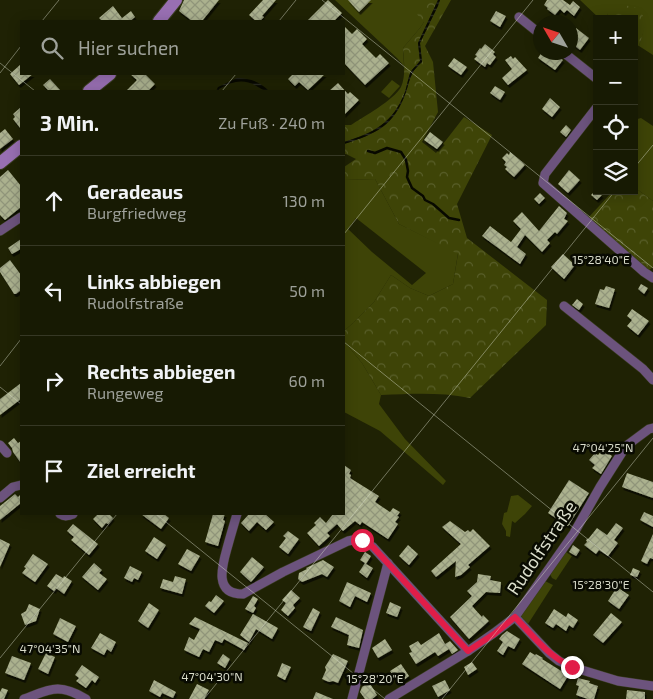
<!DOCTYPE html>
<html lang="de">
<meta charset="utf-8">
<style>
:root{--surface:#171a03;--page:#242712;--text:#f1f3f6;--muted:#9ea19a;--line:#363825}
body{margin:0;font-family:"Exo 2",sans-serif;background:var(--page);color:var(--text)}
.controls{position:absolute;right:15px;top:15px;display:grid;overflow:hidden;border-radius:0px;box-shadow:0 2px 12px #0003}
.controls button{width:45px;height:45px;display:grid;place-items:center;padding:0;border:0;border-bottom:1px solid var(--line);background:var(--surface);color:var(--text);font:25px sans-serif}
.compass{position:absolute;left:533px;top:15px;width:45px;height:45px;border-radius:50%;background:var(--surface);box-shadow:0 2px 12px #0003;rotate:309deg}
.stop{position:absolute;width:15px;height:15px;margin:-11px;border:4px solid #e11d48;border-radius:50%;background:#fff}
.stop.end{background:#e11d48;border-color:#fff;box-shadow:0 1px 5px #0008}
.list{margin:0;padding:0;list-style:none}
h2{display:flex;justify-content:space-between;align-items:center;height:65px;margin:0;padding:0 20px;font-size:21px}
h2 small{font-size:16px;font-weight:400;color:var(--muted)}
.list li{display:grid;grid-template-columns:32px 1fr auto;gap:15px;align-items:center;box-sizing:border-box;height:90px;padding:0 20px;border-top:1px solid var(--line)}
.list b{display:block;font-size:19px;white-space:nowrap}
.list p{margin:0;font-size:16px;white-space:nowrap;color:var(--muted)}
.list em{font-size:16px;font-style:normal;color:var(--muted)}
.icon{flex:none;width:28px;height:28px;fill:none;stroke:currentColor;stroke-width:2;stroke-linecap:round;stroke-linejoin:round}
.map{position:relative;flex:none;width:653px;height:699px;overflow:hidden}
.search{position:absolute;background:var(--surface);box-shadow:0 2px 12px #0003;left:20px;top:20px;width:325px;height:55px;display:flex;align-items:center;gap:12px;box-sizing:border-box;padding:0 18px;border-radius:0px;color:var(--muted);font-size:19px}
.panel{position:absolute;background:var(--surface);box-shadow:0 2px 12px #0003;left:20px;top:90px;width:325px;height:425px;border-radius:0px}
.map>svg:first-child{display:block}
</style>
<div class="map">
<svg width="653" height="699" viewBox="0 0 653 699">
<defs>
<pattern id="forest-crowns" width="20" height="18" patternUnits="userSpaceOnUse" patternTransform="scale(1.25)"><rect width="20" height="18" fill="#3e4407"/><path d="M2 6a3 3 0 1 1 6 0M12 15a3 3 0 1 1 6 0" fill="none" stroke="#595f2a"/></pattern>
<pattern id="water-rules" width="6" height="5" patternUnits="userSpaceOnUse" patternTransform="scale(1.25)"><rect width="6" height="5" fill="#080900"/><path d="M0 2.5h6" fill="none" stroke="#2b2c24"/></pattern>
<pattern id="building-cross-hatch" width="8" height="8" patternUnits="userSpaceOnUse" patternTransform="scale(1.25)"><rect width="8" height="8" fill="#abb18e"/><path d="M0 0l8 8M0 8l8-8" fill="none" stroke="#90957a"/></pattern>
<filter id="shadow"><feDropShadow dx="1.5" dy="3" stdDeviation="0" flood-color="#0009"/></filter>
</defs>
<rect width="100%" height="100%" fill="#1f2204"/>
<g fill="#3e4407" fill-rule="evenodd">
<polygon points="335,0 423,0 424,22 420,28 403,48 404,66 397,58"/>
<polygon points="580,0 653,0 653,55 639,46 646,21 607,13 608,19 600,19"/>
<polygon points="392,80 400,86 389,98 381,92"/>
<polygon points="641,118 653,126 653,201 634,187 634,120"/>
<path d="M375,179L399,224L458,253L453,284L429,296L410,288L391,275L374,302L353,323L344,331V180ZM356,218L426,273L412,285L372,252L348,229Z"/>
<polygon points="344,341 362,363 381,395 379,404 405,439 446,481 443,485 380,431 344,412"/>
<polygon points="518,495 532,506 525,514 515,523 512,521 510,537 506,536 506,531 502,524 504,513 507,512 511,496"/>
<polygon points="564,552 566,552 572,556 556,580 552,578 550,574"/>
<polygon points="545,581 553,585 528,624 526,624 522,620 521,615"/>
</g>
<g fill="url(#forest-crowns)">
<path d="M422,0H438L418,43L420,61C417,65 412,69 410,73C408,79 407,86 405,92C393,124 374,132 344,142V125H351C363,117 394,100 401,87C406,76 404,61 403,48L420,28L424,22L413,10Z"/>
<path d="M440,0H451L425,46L433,62L438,112L422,142L436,153L464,117L492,135L457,204L467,238L547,300L546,325L470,398C440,392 411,394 381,395L362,363L344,341V331L353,323L374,302L391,275L410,288L429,296L453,284L458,254L399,224L375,179L344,180V167L356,159L346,154H344V144C376,133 394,127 406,92C408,86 409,80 412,74C414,69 418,66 422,62L420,43Z"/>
<polygon points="620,4 637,8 647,21 639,46 634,43 634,19 608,19 607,13"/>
<polygon points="634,187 653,201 653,267 648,271 588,218 613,191 634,191"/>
</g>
<g fill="url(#water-rules)">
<path d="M438,0H440L438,6L420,43L422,62C418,66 414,69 412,74C409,80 408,86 406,92C394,126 376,134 344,144V142C374,133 393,123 405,92C407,86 408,79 410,73C412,69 417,65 420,61L418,43Z"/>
<path d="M237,78C250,78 260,82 269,91C264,91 262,89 258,87C244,78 233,81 219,89V91H216L218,87Z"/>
</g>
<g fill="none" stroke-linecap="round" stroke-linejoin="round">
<polyline stroke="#080900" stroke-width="2.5" points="368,151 375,153 387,148 401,152 406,160 408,171 407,177 412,188 423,196 425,200 433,204 449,218 459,220"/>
</g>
<g fill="url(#building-cross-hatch)" filter="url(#shadow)">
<polygon points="184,0 219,0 202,21 192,21 179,11"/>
<polygon points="263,0 276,0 262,16 264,17 260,21 256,21 249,15"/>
<polygon points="328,0 342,13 334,21 307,21"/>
<polygon points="348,0 371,0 359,12"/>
<polygon points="547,0 563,0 570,5 573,1 580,7 574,16 567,10 564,13 560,9 555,15 547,9 548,8 544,5"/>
<polygon points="113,6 122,18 131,11 135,17 130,21 102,21 99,18"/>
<polygon points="496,11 506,16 500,27 490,21"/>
<polygon points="344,26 352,34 357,29 367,39 362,44 376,58 380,54 389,63 365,85 344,63"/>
<polygon points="576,28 589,38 580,50 570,42 570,35"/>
<polygon points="485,44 495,52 493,54 496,57 490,65 487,63 485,67 474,59 477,56 475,55 480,48 481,49"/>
<polygon points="542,52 552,52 563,60 555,70 538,58"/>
<polygon points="511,56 513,59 515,57 527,70 508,85 502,78 512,69 505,60"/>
<polygon points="454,58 467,67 461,75 448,66"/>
<polygon points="21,64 21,74 33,74 19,85 10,74"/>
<polygon points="130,74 145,74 155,84 148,91 126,91 137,80"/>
<polygon points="293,74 325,74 308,90 299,82 295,86 288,79"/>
<polygon points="50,79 61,91 49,91 43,85"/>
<polygon points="338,83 348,94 350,92 359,100 344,115 344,91 329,91"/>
<polygon points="495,86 505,92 500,100 490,93"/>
<polygon points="550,98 560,107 552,117 542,109"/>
<polygon points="21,107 21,129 13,119 15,117 13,114"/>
<polygon points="566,125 571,130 566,137 560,132"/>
<polygon points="5,129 13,139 0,149 0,133"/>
<polygon points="430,132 443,142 437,149 424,140"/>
<polygon points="510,152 525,165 514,177 505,169 507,167 504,165 506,162 502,158 507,153 509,155"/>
<polygon points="8,170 21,186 21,207 5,220 0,215 0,177"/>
<polygon points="569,170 580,180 568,193 558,184"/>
<polygon points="596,190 602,195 597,200 591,195"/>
<polygon points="540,193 545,198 539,204 534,199"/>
<polygon points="559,206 567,213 564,219 568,221 557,234 555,232 547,240 550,243 542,252 525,235 517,247 526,254 520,264 482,236 490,226 511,242 521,229 513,221 522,212 539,231"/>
<polygon points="21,239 21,249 12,254 8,248"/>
<polygon points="563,254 575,265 564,279 551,267"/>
<polygon points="10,260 21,275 21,290 16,294 14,294 11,289 0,272 0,268"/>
<polygon points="641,284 648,288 644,294 638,289"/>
<polygon points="606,286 615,289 609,308 595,304 600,289 604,290"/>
<polygon points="577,299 583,304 579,310 572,305"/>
<polygon points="632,309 649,321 638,335 627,326 632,320 627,316"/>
<polygon points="21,383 21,399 0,415 0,399"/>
<polygon points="14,438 18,443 21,441 21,463 13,452 12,448 8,443"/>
<polygon points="603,449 612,456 601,474 592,468 595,465 589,460 595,453 598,455"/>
<polygon points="344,465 351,470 349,474 351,475 350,478 379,496 375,502 390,512 393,508 400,512 397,516 399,517 395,522 398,524 388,539 362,522 360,525 355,521 343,531 337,524 327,533 330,536 319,546 307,533 316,525 314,523 320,517 326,523 333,514 344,514"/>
<polygon points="627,473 653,482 653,498 622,487"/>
<polygon points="569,480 589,493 568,526 548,513"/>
<polygon points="15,494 18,497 21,494 21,503 0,520 0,506"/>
<polygon points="644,512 653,516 653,527 640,520"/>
<polygon points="98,514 109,514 113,518 108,524 106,523 102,528 93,519"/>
<polygon points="141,514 164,514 169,518 161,529"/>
<polygon points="213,514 225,514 223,520 225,521 218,546 205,542"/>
<polygon points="249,514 265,514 274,522 266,530 257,522 249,531 241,523"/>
<polygon points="450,521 465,532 468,530 470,532 473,529 490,546 468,565 470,567 461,575 455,577 456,561 436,577 431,571 461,544 442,527"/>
<polygon points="616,523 623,528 614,540 618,543 608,556 599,550 596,554 584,545 587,542 586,540 589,538 597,528 607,535"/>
<polygon points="73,524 98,544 89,555 71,540 74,537 67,531"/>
<polygon points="288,531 299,539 288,554 279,547 286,538 283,536"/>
<polygon points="653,534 653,559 650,558 647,564 641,561"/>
<polygon points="154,537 166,545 157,559 145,551"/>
<polygon points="0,539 10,544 0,567"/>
<polygon points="408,545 418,554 409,565 399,556"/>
<polygon points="573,545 580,550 576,556 569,552"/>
<polygon points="187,549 200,556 191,571 178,564"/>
<polygon points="365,552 371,556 366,564 373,568 367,578 359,572 365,563 360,560"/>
<polygon points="33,554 48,564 35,582 22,573 26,568 24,567"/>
<polygon points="252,557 264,567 251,582 240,572"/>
<polygon points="323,560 334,567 327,577 322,574 302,582 298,579 299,573 307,569 306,568"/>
<polygon points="94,563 102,570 99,573 107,579 98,590 82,577"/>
<polygon points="130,566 142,572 138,580 134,578 132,582 124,578"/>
<polygon points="633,568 640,571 637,577 630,575"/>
<polygon points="56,574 63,578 64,576 72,581 64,594 56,588 54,591 47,586"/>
<polygon points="478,574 491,576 490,580 501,582 500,593 486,592 472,606 482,617 483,615 489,621 469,639 450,617 472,596 467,591 477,582"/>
<polygon points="175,576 186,579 182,594 160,588 163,579 173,582"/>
<polygon points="347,582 371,593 367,602 355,596 350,607 339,601"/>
<polygon points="617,587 629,595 619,609 608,601"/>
<polygon points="291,590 300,598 293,605 295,608 288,616 281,610 286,603 282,600"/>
<polygon points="216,595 224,601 214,613 205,606 209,601 211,602"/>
<polygon points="253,596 258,599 254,606 256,608 253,613 245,609"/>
<polygon points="390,602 401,607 397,617 386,613"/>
<polygon points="149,603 159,610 148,628 138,621"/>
<polygon points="29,604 40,609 36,621 25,625 21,614 26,611"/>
<polygon points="313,608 320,612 311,631 303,627"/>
<polygon points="554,609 566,617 568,613 578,620 573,628 569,625 566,631 556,624 553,628 545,623"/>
<polygon points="611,613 622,622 603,643 593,635"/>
<polygon points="253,614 278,628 272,639 256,629 249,642 240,635"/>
<polygon points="195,617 248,643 244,650 224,639 222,643 215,640 209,652 203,649 199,657 184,650 189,637 194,640 200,629 189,624"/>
<polygon points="336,617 363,630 359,648 347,645 349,635 331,627"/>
<polygon points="60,618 76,626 68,642 53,634"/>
<polygon points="507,631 520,639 514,649 508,646 503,655 497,651 503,642 499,639 502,635"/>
<polygon points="100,633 116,642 111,652 107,649 104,655 91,648"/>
<polygon points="439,633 445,644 450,641 458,650 452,654 449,649 438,656 435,652 416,664 409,653 412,652 409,646 418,641 421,645"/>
<polygon points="385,639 392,650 378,658 372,648"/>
<polygon points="530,652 535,655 536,654 543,658 542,659 563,672 562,673 568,676 560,689 522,664"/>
<polygon points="46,653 55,657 48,674 38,669"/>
<polygon points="223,654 230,659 225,668 217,663"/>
<polygon points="333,654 348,661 338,683 333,681 329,682 322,679 326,670 325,667"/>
<polygon points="12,656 31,663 24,680 5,673"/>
<polygon points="472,662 477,669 468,675 464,667"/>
<polygon points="282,663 291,667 285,680 277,676"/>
<polygon points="401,664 409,676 400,683 398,680 397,681 390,671"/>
<polygon points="82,665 99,677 95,683 92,680 86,688 76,681 79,678 75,675"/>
<polygon points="578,678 590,681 589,683 598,686 594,699 588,699 576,695 579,686 576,685"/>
<polygon points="154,680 176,692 173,698 162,693 160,697 149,691"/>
<polygon points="445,680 450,690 438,697 432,686"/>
<polygon points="369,682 377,695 372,699 365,699 360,692 362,687"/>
<polygon points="197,684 209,690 204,699 189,699"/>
<polygon points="2,688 8,690 4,699 0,699 0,692"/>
<polygon points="627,690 645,692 645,699 626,699"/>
<polygon points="316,692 333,699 313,699"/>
</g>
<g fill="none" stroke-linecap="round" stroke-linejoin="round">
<defs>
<g id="minor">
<polyline points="519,17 540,34"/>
<polyline points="563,52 597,79"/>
<polyline points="597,107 545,174 543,183 644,272 653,278"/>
<polyline points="0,231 21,217"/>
<polyline points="564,306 643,369 653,380"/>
<polyline points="0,445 7,453"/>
<polyline points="0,498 13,487 21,485"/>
<path d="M60,514C65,517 68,516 73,514"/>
<path d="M237,514C234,524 231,534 228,545C223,563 212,594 243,594L283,572L348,541L358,539L362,540L373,547L468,651"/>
<polyline points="515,617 549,653 559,661 572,667 618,681 653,686"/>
<path d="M24,699C51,689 59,683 86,699"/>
<polyline points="352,699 388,563"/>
<polyline points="389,699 468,651 494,633 515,617 574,533 600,487 626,446 649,429 653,428"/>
</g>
<g id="secondary">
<polyline points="159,21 176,0"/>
<polyline points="89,91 110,74"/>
<polyline points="0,163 21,146"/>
</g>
</defs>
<use href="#minor" stroke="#393c20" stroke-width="10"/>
<use href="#secondary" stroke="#393c20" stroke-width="14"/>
<use href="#minor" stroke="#6c537d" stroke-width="9"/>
<use href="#secondary" stroke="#986fb2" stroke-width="12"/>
</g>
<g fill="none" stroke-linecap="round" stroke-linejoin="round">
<path stroke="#e11d48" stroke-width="6" d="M362,540L373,547L468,651L494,634L515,617C533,636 548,656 572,667"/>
</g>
<path fill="none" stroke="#daddcb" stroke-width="1" stroke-opacity="0.45" d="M322,0L653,268M42,21L59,0M279,21L296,0M0,63L35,91M0,73L21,46M222,91L236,74M634,168L653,145M344,234L533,0M344,342L653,592M0,366L21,339M0,387L21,404M156,514L385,699M0,658L117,514M204,699L615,191M442,699L653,438"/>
<g text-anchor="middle" stroke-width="5" stroke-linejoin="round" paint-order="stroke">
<g font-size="18" fill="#daddcb" stroke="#090b02">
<text transform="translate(542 548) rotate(-56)" y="6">Rudolfstraße</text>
</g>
</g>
<g font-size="12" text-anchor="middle" fill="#daddcb" stroke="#090b02" stroke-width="5" stroke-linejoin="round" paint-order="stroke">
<text x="601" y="264">15°28'40"E</text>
<text x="603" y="452">47°04'25"N</text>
<text x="601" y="589">15°28'30"E</text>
<text x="50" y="653">47°04'35"N</text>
<text x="212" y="681">47°04'30"N</text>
<text x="375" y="683">15°28'20"E</text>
</g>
</svg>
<div class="controls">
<button>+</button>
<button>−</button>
<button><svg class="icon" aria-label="locate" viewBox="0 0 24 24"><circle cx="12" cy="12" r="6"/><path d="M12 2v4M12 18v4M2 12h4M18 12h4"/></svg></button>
<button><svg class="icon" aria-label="layers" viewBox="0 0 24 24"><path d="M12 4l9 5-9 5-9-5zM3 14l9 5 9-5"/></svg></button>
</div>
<svg class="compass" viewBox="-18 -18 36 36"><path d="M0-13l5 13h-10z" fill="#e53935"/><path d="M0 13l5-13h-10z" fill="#9ea19a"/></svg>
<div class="stop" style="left:362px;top:540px"></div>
<div class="stop end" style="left:572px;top:667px"></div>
<div class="search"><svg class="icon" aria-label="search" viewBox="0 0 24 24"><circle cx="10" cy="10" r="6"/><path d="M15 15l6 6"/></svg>Hier suchen</div>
<section class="panel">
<h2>3 Min.<small>Zu Fuß · 240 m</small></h2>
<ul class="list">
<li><svg class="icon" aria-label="ahead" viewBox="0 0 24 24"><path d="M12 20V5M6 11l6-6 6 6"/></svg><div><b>Geradeaus</b><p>Burgfriedweg</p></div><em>130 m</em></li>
<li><svg class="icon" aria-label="left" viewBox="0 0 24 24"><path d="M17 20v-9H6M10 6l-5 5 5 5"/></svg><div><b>Links abbiegen</b><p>Rudolfstraße</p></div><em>50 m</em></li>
<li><svg class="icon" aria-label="right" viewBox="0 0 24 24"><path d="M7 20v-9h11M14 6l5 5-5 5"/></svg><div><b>Rechts abbiegen</b><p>Rungeweg</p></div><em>60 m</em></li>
<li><svg class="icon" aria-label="arrive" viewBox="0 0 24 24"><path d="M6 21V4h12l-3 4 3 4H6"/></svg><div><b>Ziel erreicht</b></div></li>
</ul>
</section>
</div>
